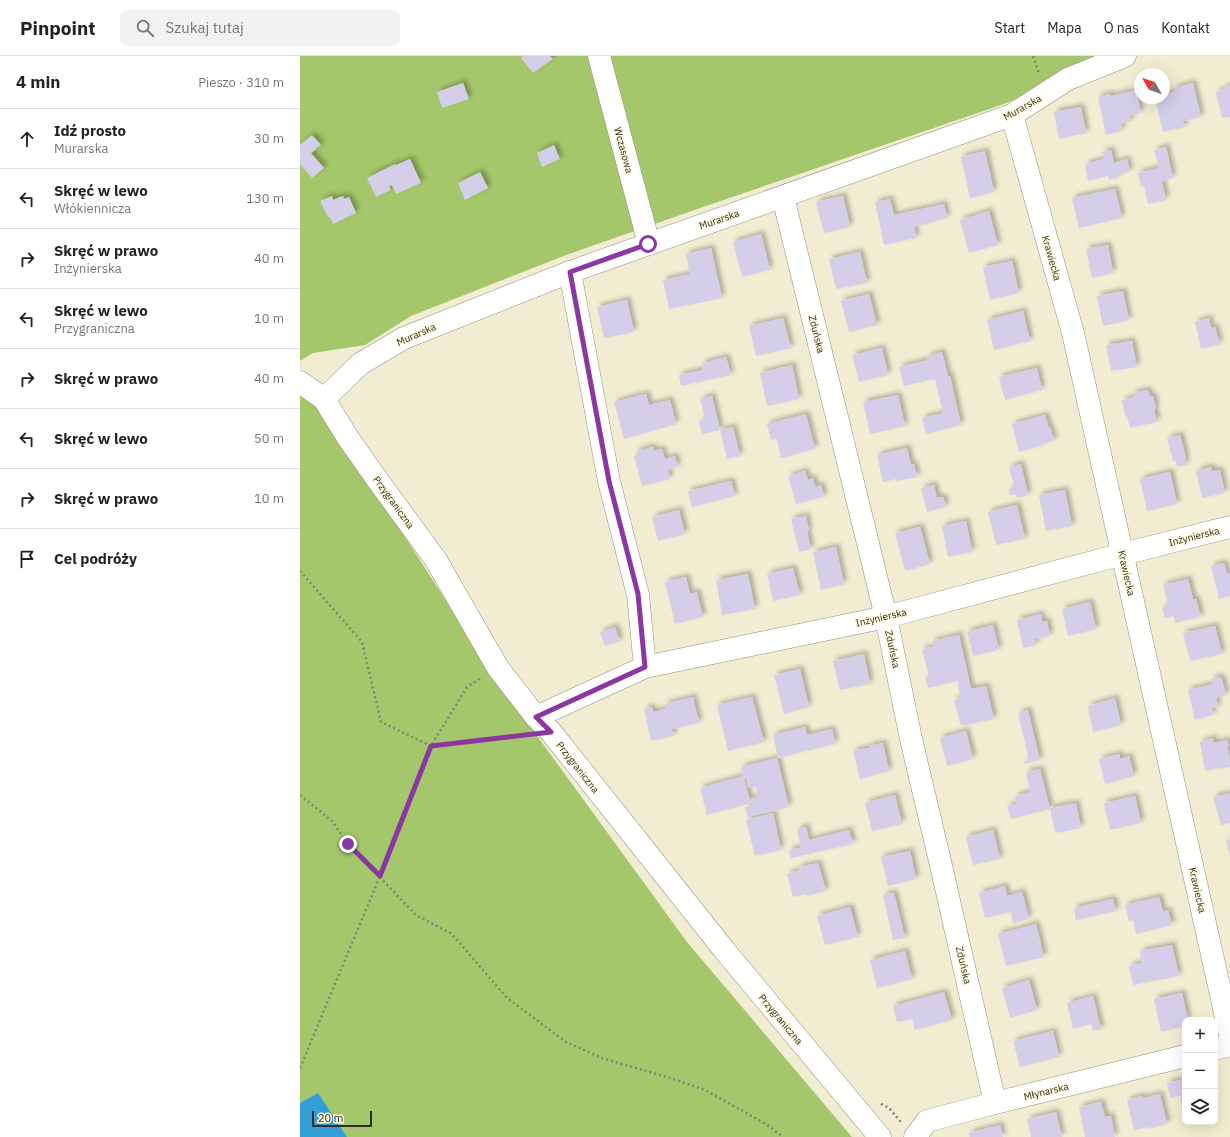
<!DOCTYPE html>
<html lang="pl">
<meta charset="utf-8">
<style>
:root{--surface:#fff;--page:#f2f2f2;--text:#222;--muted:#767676;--line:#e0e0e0}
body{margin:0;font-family:"IBM Plex Sans",sans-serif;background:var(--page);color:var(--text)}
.controls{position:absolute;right:12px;bottom:12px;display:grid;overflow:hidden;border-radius:8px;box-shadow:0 4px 16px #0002}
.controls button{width:36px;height:36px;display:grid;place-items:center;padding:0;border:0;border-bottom:1px solid var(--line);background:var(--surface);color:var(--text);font:20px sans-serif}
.compass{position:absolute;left:834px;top:12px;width:36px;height:36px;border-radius:50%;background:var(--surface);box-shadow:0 4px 16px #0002;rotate:310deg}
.scale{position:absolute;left:12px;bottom:10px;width:60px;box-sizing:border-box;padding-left:4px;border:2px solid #2d2b21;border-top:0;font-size:11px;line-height:14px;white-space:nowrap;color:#2d2b21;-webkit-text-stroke:3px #fffadf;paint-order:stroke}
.stop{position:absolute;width:12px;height:12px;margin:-9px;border:3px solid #8c36a3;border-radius:50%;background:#fff}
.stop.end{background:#8c36a3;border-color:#fff;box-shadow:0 1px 4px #0008}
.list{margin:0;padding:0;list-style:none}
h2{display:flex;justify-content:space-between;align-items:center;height:52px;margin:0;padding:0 16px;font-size:17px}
h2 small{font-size:13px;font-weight:400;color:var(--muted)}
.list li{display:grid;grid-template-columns:26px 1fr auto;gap:12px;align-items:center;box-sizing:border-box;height:60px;padding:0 16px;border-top:1px solid var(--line)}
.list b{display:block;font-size:15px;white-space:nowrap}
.list p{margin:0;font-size:13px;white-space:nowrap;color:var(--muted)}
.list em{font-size:13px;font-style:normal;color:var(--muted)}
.icon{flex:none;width:22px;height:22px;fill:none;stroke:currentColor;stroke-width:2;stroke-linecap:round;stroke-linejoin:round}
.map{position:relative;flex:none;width:930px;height:1081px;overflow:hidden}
header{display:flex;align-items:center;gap:24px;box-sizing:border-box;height:56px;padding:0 20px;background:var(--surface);border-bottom:1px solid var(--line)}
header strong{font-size:19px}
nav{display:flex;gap:22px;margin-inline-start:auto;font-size:14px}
.search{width:280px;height:36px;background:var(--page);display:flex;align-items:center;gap:10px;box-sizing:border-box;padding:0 14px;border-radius:8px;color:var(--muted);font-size:15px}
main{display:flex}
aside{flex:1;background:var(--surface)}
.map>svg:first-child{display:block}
</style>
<header>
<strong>Pinpoint</strong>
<div class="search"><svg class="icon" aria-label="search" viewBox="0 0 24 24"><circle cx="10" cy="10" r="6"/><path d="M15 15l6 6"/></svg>Szukaj tutaj</div>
<nav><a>Start</a><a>Mapa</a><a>O nas</a><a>Kontakt</a></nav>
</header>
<main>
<aside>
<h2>4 min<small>Pieszo · 310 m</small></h2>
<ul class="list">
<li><svg class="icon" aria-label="ahead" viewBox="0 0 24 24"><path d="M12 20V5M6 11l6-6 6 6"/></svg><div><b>Idź prosto</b><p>Murarska</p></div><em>30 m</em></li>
<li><svg class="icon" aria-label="left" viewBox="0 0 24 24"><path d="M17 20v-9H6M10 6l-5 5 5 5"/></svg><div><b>Skręć w lewo</b><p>Włókiennicza</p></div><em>130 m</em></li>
<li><svg class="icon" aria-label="right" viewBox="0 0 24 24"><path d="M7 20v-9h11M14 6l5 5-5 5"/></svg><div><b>Skręć w prawo</b><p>Inżynierska</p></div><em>40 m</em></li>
<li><svg class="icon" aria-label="left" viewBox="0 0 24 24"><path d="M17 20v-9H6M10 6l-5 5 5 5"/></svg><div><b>Skręć w lewo</b><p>Przygraniczna</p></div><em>10 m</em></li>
<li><svg class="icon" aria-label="right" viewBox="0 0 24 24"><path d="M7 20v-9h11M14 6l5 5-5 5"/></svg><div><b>Skręć w prawo</b></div><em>40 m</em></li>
<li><svg class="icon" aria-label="left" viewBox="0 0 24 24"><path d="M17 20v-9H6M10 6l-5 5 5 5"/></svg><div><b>Skręć w lewo</b></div><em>50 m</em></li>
<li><svg class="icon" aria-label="right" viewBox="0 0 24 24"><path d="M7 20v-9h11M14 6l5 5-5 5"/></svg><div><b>Skręć w prawo</b></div><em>10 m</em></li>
<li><svg class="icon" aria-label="arrive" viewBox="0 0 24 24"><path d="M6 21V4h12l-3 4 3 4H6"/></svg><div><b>Cel podróży</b></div></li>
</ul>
</aside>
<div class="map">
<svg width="930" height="1081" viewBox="0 0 930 1081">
<defs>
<filter id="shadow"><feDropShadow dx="3.5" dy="-3.5" stdDeviation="2" flood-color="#0004"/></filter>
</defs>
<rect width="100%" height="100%" fill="#f1edd2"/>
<g fill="#a3c76a">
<polygon points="0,0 824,0 701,49 406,150 266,199 111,260 65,289 13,297 0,305"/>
<polygon points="0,336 13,337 200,629 387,886 552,1081 0,1081"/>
</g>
<polygon fill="#319ed6" points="18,1037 47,1081 0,1081 0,1047"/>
<g fill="#d4cee8" filter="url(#shadow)">
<polygon points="223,0 250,0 253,3 233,17 221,2"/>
<polygon points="163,27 169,43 142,52 137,36"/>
<polygon points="893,27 901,61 883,65 885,71 863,76 855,42 864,42 864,29 867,38 875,35 874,32"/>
<polygon points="930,29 930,61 922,62 916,36 925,33 925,30"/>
<polygon points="836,34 841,57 830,59 831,65 821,68 822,75 806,79 798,41 810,38 811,40"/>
<polygon points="781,51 786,77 759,83 754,56"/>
<polygon points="12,79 21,89 11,97 24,112 12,122 0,108 0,89"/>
<polygon points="254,89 260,103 242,111 237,97"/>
<polygon points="866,91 873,122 862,125 866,144 848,148 844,130 841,131 838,117 859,112 854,94"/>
<polygon points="811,94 814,107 827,103 830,116 817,118 818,122 809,124 808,120 788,125 785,108 804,103 802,96"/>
<polygon points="685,95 694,136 670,142 661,101"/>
<polygon points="110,103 121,127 96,138 92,129 89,130 91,134 76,141 67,122 95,108 96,109"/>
<polygon points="180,116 188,132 165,144 158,127"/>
<polygon points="815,133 822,162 779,172 772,142"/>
<polygon points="32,140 33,144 43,140 44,143 49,141 56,157 33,168 30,161 28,161 20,145"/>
<polygon points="543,140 550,171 524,177 516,146"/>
<polygon points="590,143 594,159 644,148 647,162 614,171 616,182 584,189 575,146"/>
<polygon points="689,155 698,189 669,197 660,164"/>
<polygon points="461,178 470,214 442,221 433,186"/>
<polygon points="808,189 813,217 792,222 786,193"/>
<polygon points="411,192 422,242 369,253 363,224 390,218 386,198"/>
<polygon points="560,196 567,227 536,233 529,203"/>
<polygon points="712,205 719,237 690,244 683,211"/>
<polygon points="823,235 829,264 803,270 797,240"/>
<polygon points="569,238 577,269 549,276 541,245"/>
<polygon points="327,244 334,276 304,282 297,251"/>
<polygon points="723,255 730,285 694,294 687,264"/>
<polygon points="483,262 491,292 456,300 449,270"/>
<polygon points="909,262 911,272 915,271 920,288 901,293 895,266"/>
<polygon points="832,285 837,311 811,315 806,289"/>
<polygon points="582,292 588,319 559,326 552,299"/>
<polygon points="642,296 648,320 650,320 661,369 626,378 622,362 643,357 635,323 604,330 599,311 628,304 627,300"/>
<polygon points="426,301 431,319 381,330 379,319 403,314 402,307"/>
<polygon points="492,309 499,343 467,350 460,317"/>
<polygon points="737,312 742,334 705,344 699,321"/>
<polygon points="848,334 850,341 853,340 856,352 854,353 857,366 830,372 827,360 825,360 822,344 834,341 833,337"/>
<polygon points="346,338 349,349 370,344 376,368 324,383 314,346"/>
<polygon points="598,339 605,370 570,378 563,346"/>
<polygon points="412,340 420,374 402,378 399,365 405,363 400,343"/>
<polygon points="506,358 515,393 481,402 477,383 471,384 467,368"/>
<polygon points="745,359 749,372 750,371 754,385 741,388 742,390 719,396 712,368"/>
<polygon points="433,371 440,400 427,403 420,374"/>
<polygon points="880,379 886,402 885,402 886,409 877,411 876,405 873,405 867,382"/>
<polygon points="353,391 354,395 362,393 365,403 375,400 378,411 368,414 370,423 342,430 334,400 337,399 336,395"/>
<polygon points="607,392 611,409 614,408 617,421 596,425 596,423 583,426 577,399"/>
<polygon points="721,408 728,439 717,442 715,438 710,439 709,433 714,431 709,411"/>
<polygon points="911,411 912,415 920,414 925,437 902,442 896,415"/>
<polygon points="505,415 508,424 513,422 515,431 521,429 524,441 496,448 488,420"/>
<polygon points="870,416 877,448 847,455 840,423"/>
<polygon points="431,425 435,440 392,451 388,435"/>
<polygon points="634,429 637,442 643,441 646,451 627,456 621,432"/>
<polygon points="765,434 772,470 746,475 739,439"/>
<polygon points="717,449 725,483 696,489 688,456"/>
<polygon points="379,454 385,478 358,485 352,461"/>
<polygon points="506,460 509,475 507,475 511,493 499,496 491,463"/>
<polygon points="666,465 672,496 648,501 642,470"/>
<polygon points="620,471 630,508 605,515 595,477"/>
<polygon points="536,491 544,528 521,534 513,496"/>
<polygon points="924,507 927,518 930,517 930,540 919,543 911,510"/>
<polygon points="493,512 500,539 473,545 467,518"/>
<polygon points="448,518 455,553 422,559 416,524"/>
<polygon points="386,521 390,538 397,536 403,561 375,568 365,526"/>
<polygon points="888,523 893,543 896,543 901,561 875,567 873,560 865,562 862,551 868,550 863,529"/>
<polygon points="790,546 796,573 768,580 762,553"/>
<polygon points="741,558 742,566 747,565 750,580 735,583 736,589 723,592 717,564"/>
<polygon points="693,569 699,594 673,600 667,576"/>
<polygon points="915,570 922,598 890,605 883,577"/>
<polygon points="315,571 320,585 305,590 300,576"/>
<polygon points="659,579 671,633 686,630 694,663 661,670 654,644 661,642 657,625 628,632 625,622 629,621 622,593 633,591 632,585"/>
<polygon points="564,598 570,628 540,634 533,605"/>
<polygon points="500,613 509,651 484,658 474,619"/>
<polygon points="920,621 922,623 926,639 916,642 918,651 912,652 913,659 895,664 888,634 913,628 911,623"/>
<polygon points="393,641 399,667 372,673 374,680 351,685 344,653 352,651 353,656 366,653 365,648"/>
<polygon points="452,641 464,686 428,695 417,649"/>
<polygon points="815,642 821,669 793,676 788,650"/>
<polygon points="728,654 740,704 724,708 723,706 729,704 718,657"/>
<polygon points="505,671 507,679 532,673 535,688 478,702 473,679"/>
<polygon points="666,675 673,703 647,710 640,682"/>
<polygon points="913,682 914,687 927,684 929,691 927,691 930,702 930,711 919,713 919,712 905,715 900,686"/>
<polygon points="583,687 589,715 560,723 553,695 569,692 569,690"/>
<polygon points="819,698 820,703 829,700 834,720 805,728 799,703"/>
<polygon points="477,702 489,751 448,761 445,751 452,749 451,743 458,741 456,731 448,732 446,722 444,723 451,747 407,759 400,732 443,720 441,711"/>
<polygon points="740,713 750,753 711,763 707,750 717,748 715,740 730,736 726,716"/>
<polygon points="930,737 930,767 921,769 913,741"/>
<polygon points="595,739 602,768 572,775 565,747"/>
<polygon points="835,740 841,767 810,774 804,747"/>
<polygon points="776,747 781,772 755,777 750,752"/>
<polygon points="473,757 481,794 455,800 446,764"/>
<polygon points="506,771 509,784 549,774 553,788 491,802 489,794 501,792 497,773"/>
<polygon points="693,774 700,803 673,809 666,781"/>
<polygon points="930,784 930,799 926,785"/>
<polygon points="610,795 616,823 588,830 581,801"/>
<polygon points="518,807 526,835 507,840 507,838 493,841 487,818 500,814 499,811"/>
<polygon points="705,830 707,840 722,836 729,863 713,867 711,856 685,862 679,837"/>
<polygon points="594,837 605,882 593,884 583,839"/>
<polygon points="859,841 863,856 868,854 872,869 836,878 833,864 829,865 825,849"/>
<polygon points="813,843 816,855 776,864 774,852"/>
<polygon points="550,851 558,881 525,889 517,860"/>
<polygon points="736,868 744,901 706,910 698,878"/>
<polygon points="872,889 879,920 833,929 829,910 842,907 840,895"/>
<polygon points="605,895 612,923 577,932 570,904"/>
<polygon points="729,924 737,954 710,962 702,932"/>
<polygon points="644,936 652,964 615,974 612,963 597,966 593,950"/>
<polygon points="882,937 888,964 885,964 885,970 861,976 854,943"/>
<polygon points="793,940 801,973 793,975 791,968 773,973 767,947"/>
<polygon points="753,975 759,1001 720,1011 713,985"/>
<polygon points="885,1023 885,1056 883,1056 880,1040 870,1042 867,1027"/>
<polygon points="860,1038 867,1068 849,1073 848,1071 834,1074 827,1044 842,1040 843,1042"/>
<polygon points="801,1046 805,1061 811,1060 815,1081 785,1081 779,1051"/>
<polygon points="756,1056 762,1081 731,1081 727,1063"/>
<polygon points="700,1069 703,1081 670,1081 669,1077"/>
</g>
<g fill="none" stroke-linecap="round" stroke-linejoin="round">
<defs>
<g id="minor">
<polyline points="299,0 349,188"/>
<polyline points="712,59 773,277 930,979"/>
<polyline points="483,141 586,561 611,683 640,805 695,1047"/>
<polyline points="270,216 309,425 338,539 345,611"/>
<polyline points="0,326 24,343 48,382 79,426 136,504 198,612 236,661 251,676 425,895 580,1081"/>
<polyline points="24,343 60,308 104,282 270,216 712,59 768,23 825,0"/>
<polyline points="236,661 345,611 586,561 823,498 930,471"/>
<polyline points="915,993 930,989"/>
<polyline points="615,1081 627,1065 695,1047 885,1000"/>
</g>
</defs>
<use href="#minor" stroke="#959078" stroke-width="23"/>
<g stroke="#868371" stroke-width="2.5" stroke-dasharray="2 3" stroke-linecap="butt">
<polyline points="733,0 739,18"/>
<polyline points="0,515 62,586 81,666 131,690 225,679"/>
<polyline points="0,739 32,765 48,788 116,859 152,878 206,941 266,986 302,1002 373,1023 405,1034 466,1068 483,1081"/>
<polyline points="0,1012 80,820 131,690 167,631 181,622"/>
<polyline points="581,1048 589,1052 601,1066"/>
</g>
<use href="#minor" stroke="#fff" stroke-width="22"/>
</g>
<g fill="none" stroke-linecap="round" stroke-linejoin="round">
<polyline stroke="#8c36a3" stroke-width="5" points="48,788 80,820 131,690 251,676 236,661 345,611 338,538 309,425 270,216 348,188"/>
</g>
<g text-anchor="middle" stroke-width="3" stroke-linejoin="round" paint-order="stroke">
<g font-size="10" fill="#2d2b21" stroke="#fffadf">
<text transform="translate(722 51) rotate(-29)" y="4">Murarska</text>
<text transform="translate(324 94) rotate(75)" y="4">Wczasowa</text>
<text transform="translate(419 163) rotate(-19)" y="4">Murarska</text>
<text transform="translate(752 202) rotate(74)" y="4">Krawiecka</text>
<text transform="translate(116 278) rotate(-24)" y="4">Murarska</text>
<text transform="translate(517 278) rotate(76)" y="4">Zduńska</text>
<text transform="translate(94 446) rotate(54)" y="4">Przygraniczna</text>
<text transform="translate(894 480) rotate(-14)" y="4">Inżynierska</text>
<text transform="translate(827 517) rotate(77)" y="4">Krawiecka</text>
<text transform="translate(581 561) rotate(-13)" y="4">Inżynierska</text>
<text transform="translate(593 593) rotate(78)" y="4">Zduńska</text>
<text transform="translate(278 711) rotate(52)" y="4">Przygraniczna</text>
<text transform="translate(898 834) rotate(77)" y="4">Krawiecka</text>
<text transform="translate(664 909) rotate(77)" y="4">Zduńska</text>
<text transform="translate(481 963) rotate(50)" y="4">Przygraniczna</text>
<text transform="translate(746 1035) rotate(-14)" y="4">Młynarska</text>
</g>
</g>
</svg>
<div class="controls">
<button>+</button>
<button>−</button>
<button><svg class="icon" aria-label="layers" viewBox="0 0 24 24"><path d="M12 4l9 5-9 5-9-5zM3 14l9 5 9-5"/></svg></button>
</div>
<svg class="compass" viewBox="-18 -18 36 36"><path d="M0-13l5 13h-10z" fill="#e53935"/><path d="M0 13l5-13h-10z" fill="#767676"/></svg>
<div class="scale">20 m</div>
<div class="stop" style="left:348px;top:188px"></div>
<div class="stop end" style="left:48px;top:788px"></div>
</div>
</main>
